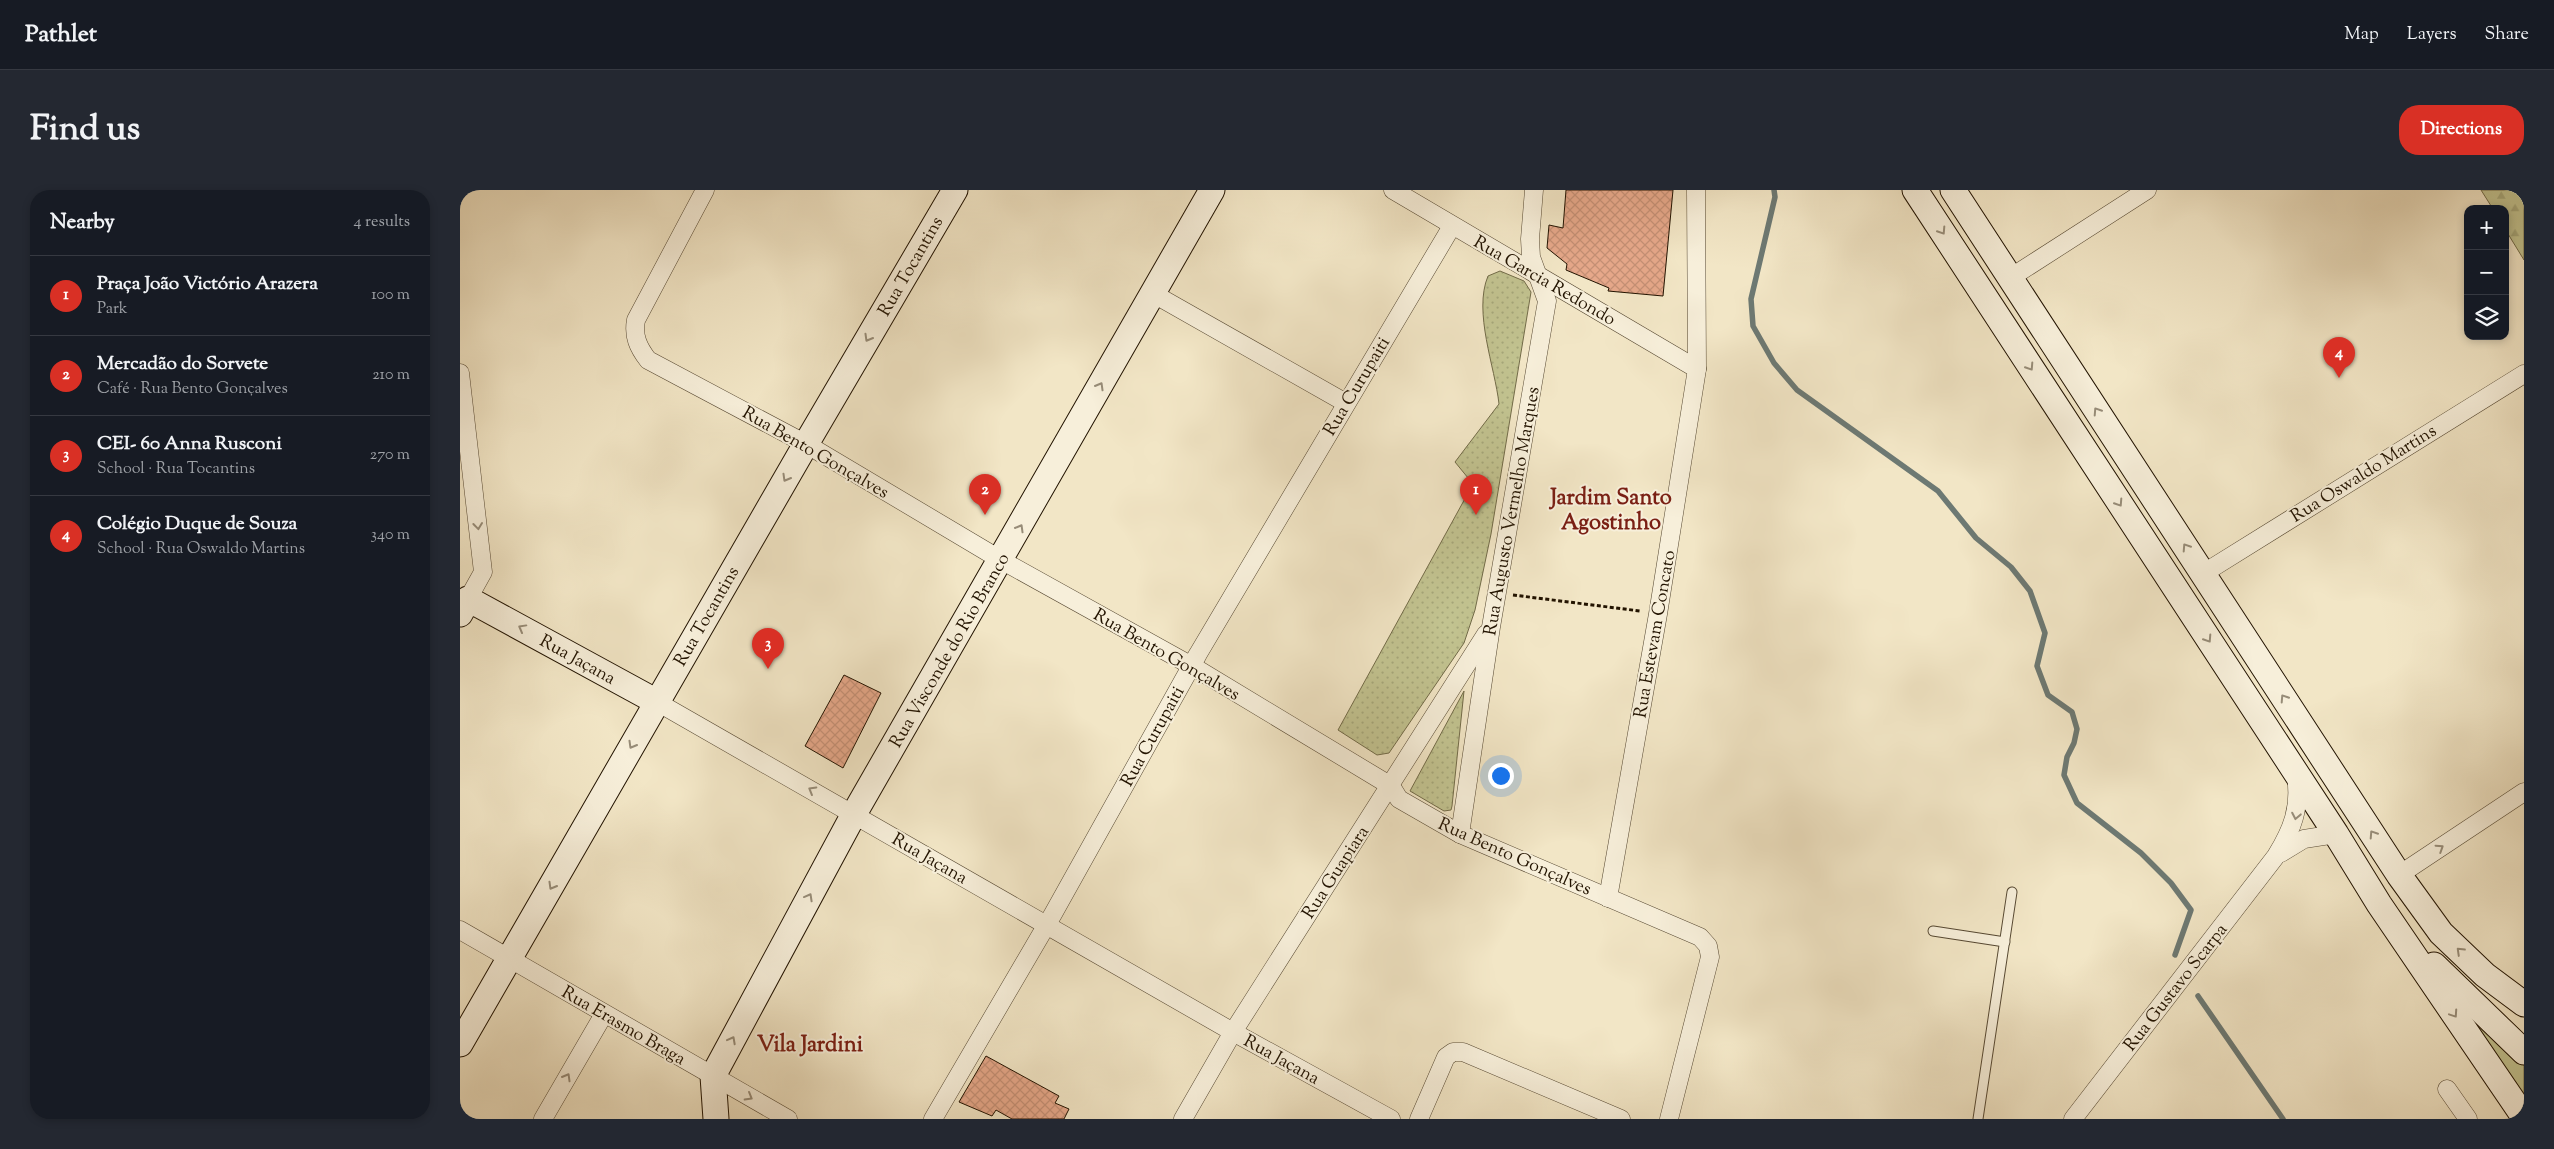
<!DOCTYPE html>
<meta charset="utf-8">
<style>
:root{--surface:#171b24;--page:#242831;--text:#f1f3f6;--muted:#9ea1a6;--line:#363941;--accent:#d93025}
body{margin:0;font-family:"Sorts Mill Goudy",serif;background:var(--page);color:var(--text)}
.controls{position:absolute;right:15px;top:15px;display:grid;overflow:hidden;border-radius:10px;box-shadow:0 2px 8px #0003}
.controls button{width:45px;height:45px;display:grid;place-items:center;padding:0;border:0;border-bottom:1px solid var(--line);background:var(--surface);color:var(--text);font:25px sans-serif}
.you{position:absolute;left:1040px;top:585px;width:18px;height:18px;margin:-12px;border:4px solid #fff;border-radius:50%;background:#1a73e8;box-shadow:0 0 0 8px #1a73e833}
.badge{display:grid;place-items:center;width:32px;height:32px;border-radius:50%;background:var(--accent);color:#fff;font-size:16px;font-weight:700}
.pin{position:absolute;translate:-50% -41px;filter:drop-shadow(0 1px 2px #0008)}
.pin::after{content:'';position:absolute;top:26px;width:18px;height:15px;background:inherit;clip-path:polygon(0 0,100% 0,50% 100%)}
.list{margin:0;padding:0;list-style:none}
h2{display:flex;justify-content:space-between;align-items:center;height:65px;margin:0;padding:0 20px;font-size:21px}
h2 small{font-size:16px;font-weight:400;color:var(--muted)}
.list li{display:grid;grid-template-columns:32px 1fr auto;gap:15px;align-items:center;box-sizing:border-box;height:80px;padding:0 20px;border-top:1px solid var(--line)}
.list b{display:block;font-size:19px;white-space:nowrap}
.list p{margin:0;font-size:16px;white-space:nowrap;color:var(--muted)}
.list em{font-size:16px;font-style:normal;color:var(--muted)}
.icon{flex:none;width:28px;height:28px;fill:none;stroke:currentColor;stroke-width:2;stroke-linecap:round;stroke-linejoin:round}
.map{position:relative;flex:none;width:2064px;height:929px;overflow:hidden;border-radius:20px}
header{display:flex;align-items:center;gap:30px;box-sizing:border-box;height:70px;padding:0 25px;background:var(--surface);border-bottom:1px solid var(--line)}
header strong{font-size:24px}
nav{display:flex;gap:28px;margin-inline-start:auto;font-size:18px}
.intro{display:flex;align-items:center;justify-content:space-between;box-sizing:border-box;height:120px;padding:0 30px}
h1{margin:0;font-size:35px}
.button{padding:12px 22px;border-radius:20px;background:var(--accent);color:#fff;font-size:18px;font-weight:700}
main{display:flex;gap:30px;padding:0 30px}
aside{flex:1;background:var(--surface);border-radius:20px;box-shadow:0 2px 8px #0003}
.map>svg:first-child{display:block}
</style>
<header>
<strong>Pathlet</strong>
<nav><a>Map</a><a>Layers</a><a>Share</a></nav>
</header>
<div class="intro"><h1>Find us</h1><a class="button">Directions</a></div>
<main>
<aside>
<h2>Nearby<small>4 results</small></h2>
<ul class="list">
<li><span class="badge">1</span><div><b>Praça João Victório Arazera</b><p>Park</p></div><em>100 m</em></li>
<li><span class="badge">2</span><div><b>Mercadão do Sorvete</b><p>Café · Rua Bento Gonçalves</p></div><em>210 m</em></li>
<li><span class="badge">3</span><div><b>CEI- 60 Anna Rusconi</b><p>School · Rua Tocantins</p></div><em>270 m</em></li>
<li><span class="badge">4</span><div><b>Colégio Duque de Souza</b><p>School · Rua Oswaldo Martins</p></div><em>340 m</em></li>
</ul>
</aside>
<div class="map">
<svg width="2064" height="929" viewBox="0 0 2064 929">
<defs>
<pattern id="forest-firs" width="22" height="20" patternUnits="userSpaceOnUse" patternTransform="scale(1.25)"><rect width="22" height="20" fill="#c2c390"/><path d="M5 1l3.5 6h-7zM16 11l3.5 6h-7z" fill="#a6a77a"/></pattern>
<pattern id="park-dots" width="8" height="8" patternUnits="userSpaceOnUse" patternTransform="scale(1.25)"><rect width="8" height="8" fill="#c2c390"/><path d="M2 2h.1M6 6h.1" fill="none" stroke="#a6a77a" stroke-width="1.8" stroke-linecap="round"/></pattern>
<pattern id="building-cross-hatch" width="8" height="8" patternUnits="userSpaceOnUse" patternTransform="scale(1.25)"><rect width="8" height="8" fill="#e6a88a"/><path d="M0 0l8 8M0 8l8-8" fill="none" stroke="#c59075"/></pattern>
</defs>
<rect width="100%" height="100%" fill="#f2e6c6"/>
<filter id="stains"><feTurbulence type="fractalNoise" baseFrequency=".004" numOctaves="4"/><feColorMatrix values="0 0 0 0 .2 0 0 0 0 .09 0 0 0 0 .02 0 0 0 .5 -.17"/></filter>
<radialGradient id="worn" r=".72"><stop offset=".6" stop-color="#630" stop-opacity="0"/><stop offset="1" stop-color="#630" stop-opacity=".3"/></radialGradient>
<polygon fill="#c2c390" stroke="#726b48" points="2009,828 2020,828 2064,873 2064,912"/>
<polygon fill="url(#forest-firs)" stroke="#726b48" points="2021,0 2064,0 2064,70 2045,39 2045,19 2033,19"/>
<g fill="url(#park-dots)" stroke="#726b48">
<path d="M1040,81L1064,91L1071,102L1031,344L1015,420L1004,453L929,563L917,565L878,540L1013,294L995,272L1039,214C1035,177 1013,122 1028,86Z"/>
<polygon points="1004,501 992,616 991,620 984,621 950,601"/>
</g>
<g fill="none" stroke-linecap="round" stroke-linejoin="round">
<g stroke="#6d7973" stroke-width="5.5">
<polyline points="1314,0 1315,7 1291,109 1293,136 1314,173 1337,200 1478,301 1516,348 1551,377 1570,401 1585,443 1577,476 1588,505 1612,522 1617,539 1614,553 1607,567 1604,585 1617,613 1681,663 1711,693 1731,720 1715,765"/>
<polyline points="1738,806 1823,929"/>
</g>
</g>
<g fill="url(#building-cross-hatch)" stroke="#221300">
<polygon points="1106,0 1213,0 1203,106 1148,101 1149,98 1106,80 1107,74 1087,58 1089,35 1103,38"/>
<polygon points="384,485 421,503 383,578 345,556"/>
<polygon points="526,866 599,906 595,913 609,919 604,929 552,929 536,920 532,926 499,912"/>
</g>
<g fill="none" stroke-linecap="round" stroke-linejoin="round">
<defs>
<g id="lane">
<polyline points="1473,741 1545,752"/>
<polyline points="1518,929 1552,702"/>
</g>
<g id="street">
<path d="M245,0L176,130C173,146 178,157 188,170L346,254L541,370L732,476L931,596L939,609L1000,644L1240,747L1248,756L1250,767L1209,929"/>
<polyline points="933,0 1237,179"/>
<polyline points="1550,88 1687,0"/>
<polyline points="692,103 886,213"/>
<polyline points="0,183 23,382 8,409"/>
<polyline points="1744,383 2064,184"/>
<polyline points="197,512 773,842 931,929"/>
<polyline points="1000,644 1031,437 1087,111 1071,67 1070,49 1074,0"/>
<polyline points="1821,663 1844,649 1876,644"/>
<polyline points="1939,685 2064,602"/>
<polyline points="1148,708 1198,424 1237,179 1236,0"/>
<polyline points="0,740 328,929"/>
<polyline points="1987,899 2008,929"/>
<polyline points="83,929 144,824"/>
<polyline points="473,929 593,724 738,464 992,36"/>
<polyline points="723,929 773,842 1026,444"/>
<polyline points="959,929 986,867 993,862 1003,862 1161,929"/>
<path d="M1613,929L1816,666C1832,640 1841,618 1836,586"/>
</g>
<g id="secondary">
<polyline points="1455,0 1876,644 1919,714 2064,927"/>
<polyline points="1493,0 1939,685 1981,743 2025,785 2064,814"/>
<polyline points="0,424 8,409 197,512"/>
<polyline points="1974,775 2064,862"/>
<polyline points="0,854 346,254 495,0"/>
<polyline points="256,929 253,886 394,624 752,0"/>
</g>
</defs>
<use href="#lane" stroke="#564832" stroke-width="11"/>
<use href="#street" stroke="#564832" stroke-width="19"/>
<use href="#secondary" stroke="#221300" stroke-width="27"/>
<polyline stroke="#221300" stroke-width="3" stroke-dasharray="4 2.5" stroke-linecap="butt" points="1053,405 1180,421"/>
<use href="#lane" stroke="#f7efda" stroke-width="9"/>
<use href="#street" stroke="#f7efda" stroke-width="18"/>
<use href="#secondary" stroke="#f7efda" stroke-width="25"/>
</g>
<defs><path id="oneway-chevron" d="M-2-3.5L2.5 0L-2 3.5" fill="none" stroke-width="1.6" stroke-linecap="round" stroke-linejoin="round" transform="scale(1.25)"/></defs>
<g stroke="#978c78">
<use href="#oneway-chevron" transform="translate(1482 41) rotate(57)"/>
<use href="#oneway-chevron" transform="translate(408 148) rotate(120)"/>
<use href="#oneway-chevron" transform="translate(1570 177) rotate(57)"/>
<use href="#oneway-chevron" transform="translate(640 196) rotate(-60)"/>
<use href="#oneway-chevron" transform="translate(1637 221) rotate(-123)"/>
<use href="#oneway-chevron" transform="translate(326 288) rotate(120)"/>
<use href="#oneway-chevron" transform="translate(1659 313) rotate(57)"/>
<use href="#oneway-chevron" transform="translate(18 336) rotate(83)"/>
<use href="#oneway-chevron" transform="translate(560 338) rotate(-60)"/>
<use href="#oneway-chevron" transform="translate(1726 357) rotate(-123)"/>
<use href="#oneway-chevron" transform="translate(62 438) rotate(-151)"/>
<use href="#oneway-chevron" transform="translate(1748 449) rotate(57)"/>
<use href="#oneway-chevron" transform="translate(1824 508) rotate(-123)"/>
<use href="#oneway-chevron" transform="translate(172 555) rotate(120)"/>
<use href="#oneway-chevron" transform="translate(352 600) rotate(-150)"/>
<use href="#oneway-chevron" transform="translate(1836 626) rotate(101)"/>
<use href="#oneway-chevron" transform="translate(1913 644) rotate(-123)"/>
<use href="#oneway-chevron" transform="translate(1980 658) rotate(-33)"/>
<use href="#oneway-chevron" transform="translate(92 696) rotate(120)"/>
<use href="#oneway-chevron" transform="translate(349 707) rotate(-61)"/>
<use href="#oneway-chevron" transform="translate(2000 761) rotate(-136)"/>
<use href="#oneway-chevron" transform="translate(1994 824) rotate(56)"/>
<use href="#oneway-chevron" transform="translate(272 850) rotate(-62)"/>
<use href="#oneway-chevron" transform="translate(107 887) rotate(-60)"/>
<use href="#oneway-chevron" transform="translate(289 907) rotate(30)"/>
</g>
<g text-anchor="middle" stroke-width="4" stroke-linejoin="round" paint-order="stroke">
<g font-size="18" fill="#221300" stroke="#f7efda">
<text transform="translate(450 76) rotate(-60)" y="6">Rua Tocantins</text>
<text transform="translate(1085 90) rotate(30)" y="6">Rua Garcia Redondo</text>
<text transform="translate(896 196) rotate(-59)" y="6">Rua Curupaiti</text>
<text transform="translate(356 262) rotate(30)" y="6">Rua Bento Gonçalves</text>
<text transform="translate(1903 283) rotate(-32)" y="6">Rua Oswaldo Martins</text>
<text transform="translate(1051 321) rotate(-80)" y="6">Rua Augusto Vermelho Marques</text>
<text transform="translate(246 426) rotate(-60)" y="6">Rua Tocantins</text>
<text transform="translate(1194 444) rotate(-80)" y="6">Rua Estevam Concato</text>
<text transform="translate(489 460) rotate(-60)" y="6">Rua Visconde do Rio Branco</text>
<text transform="translate(707 464) rotate(30)" y="6">Rua Bento Gonçalves</text>
<text transform="translate(118 469) rotate(29)" y="6">Rua Jaçana</text>
<text transform="translate(692 546) rotate(-61)" y="6">Rua Curupaiti</text>
<text transform="translate(1055 666) rotate(24)" y="6">Rua Bento Gonçalves</text>
<text transform="translate(470 668) rotate(30)" y="6">Rua Jaçana</text>
<text transform="translate(875 682) rotate(-57)" y="6">Rua Guapiara</text>
<text transform="translate(1715 797) rotate(-52)" y="6">Rua Gustavo Scarpa</text>
<text transform="translate(164 835) rotate(30)" y="6">Rua Erasmo Braga</text>
<text transform="translate(822 869) rotate(29)" y="6">Rua Jaçana</text>
</g>
<g font-size="22" font-weight="bold" fill="#7a1f14" stroke="#f7efda">
<text x="1151" y="314">Jardim Santo<tspan x="1151" dy="25">Agostinho</tspan></text>
<text x="350" y="861">Vila Jardini</text>
</g>
</g>
<rect width="100%" height="100%" filter="url(#stains)"/>
<rect width="100%" height="100%" fill="url(#worn)"/>
</svg>
<div class="controls">
<button>+</button>
<button>−</button>
<button><svg class="icon" aria-label="layers" viewBox="0 0 24 24"><path d="M12 4l9 5-9 5-9-5zM3 14l9 5 9-5"/></svg></button>
</div>
<div class="you"></div>
<div class="pin badge" style="left:1016px;top:325px">1</div>
<div class="pin badge" style="left:525px;top:325px">2</div>
<div class="pin badge" style="left:308px;top:479px">3</div>
<div class="pin badge" style="left:1879px;top:188px">4</div>
</div>
</main>
